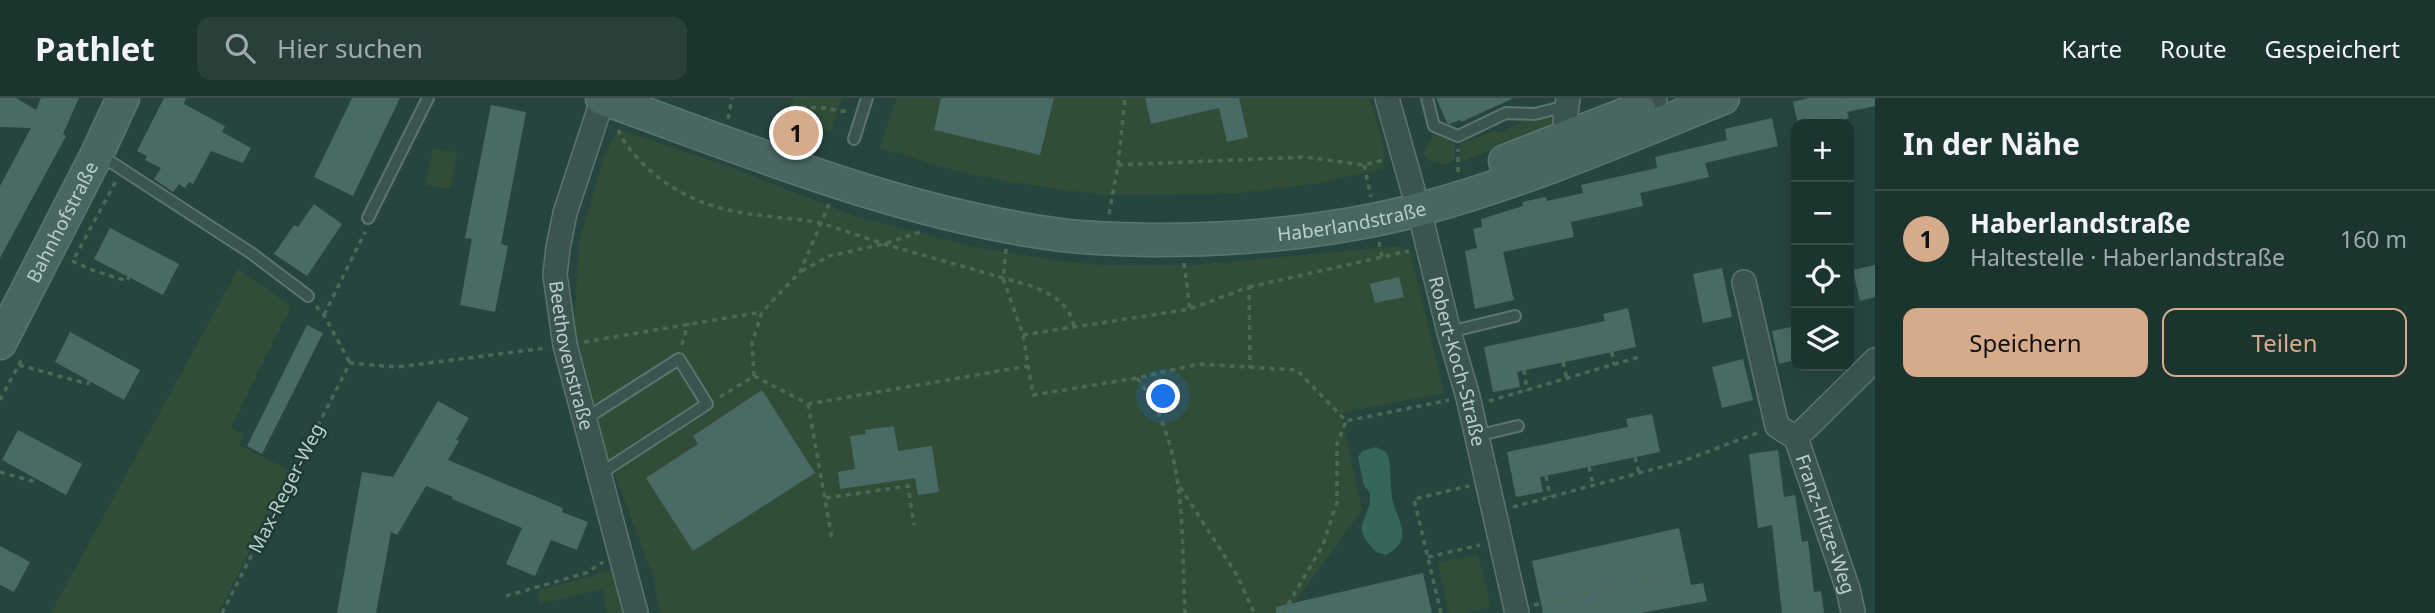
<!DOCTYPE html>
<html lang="de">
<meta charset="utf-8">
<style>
:root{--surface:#1c342e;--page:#293f3a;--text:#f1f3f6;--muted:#a0aaaa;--line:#3a4f4a;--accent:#d6ab8b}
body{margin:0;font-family:"Noto Sans",sans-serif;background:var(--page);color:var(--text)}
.controls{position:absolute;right:21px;top:21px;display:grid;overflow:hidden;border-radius:14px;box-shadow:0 7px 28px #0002}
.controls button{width:63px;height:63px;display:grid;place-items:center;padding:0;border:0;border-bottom:2px solid var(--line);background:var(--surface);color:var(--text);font:35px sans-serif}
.you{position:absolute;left:1164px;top:299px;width:24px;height:24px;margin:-18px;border:5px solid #fff;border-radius:50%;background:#1a73e8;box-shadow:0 0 0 10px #1a73e833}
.badge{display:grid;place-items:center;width:46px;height:46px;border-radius:50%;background:var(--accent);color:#111;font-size:23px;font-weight:700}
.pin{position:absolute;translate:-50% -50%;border:4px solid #fff;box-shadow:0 2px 7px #0006}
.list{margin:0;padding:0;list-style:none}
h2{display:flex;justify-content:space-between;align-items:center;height:91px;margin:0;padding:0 28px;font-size:30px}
h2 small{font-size:23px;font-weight:400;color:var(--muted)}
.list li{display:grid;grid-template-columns:46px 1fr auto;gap:21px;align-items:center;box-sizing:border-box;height:98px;padding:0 28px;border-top:2px solid var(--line)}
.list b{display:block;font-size:26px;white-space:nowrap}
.list p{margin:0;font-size:23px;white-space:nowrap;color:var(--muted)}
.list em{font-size:23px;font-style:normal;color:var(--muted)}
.actions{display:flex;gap:14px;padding:21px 28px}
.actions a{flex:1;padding:16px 0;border:2px solid var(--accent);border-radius:14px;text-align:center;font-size:24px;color:var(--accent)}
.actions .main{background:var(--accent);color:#111}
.icon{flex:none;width:38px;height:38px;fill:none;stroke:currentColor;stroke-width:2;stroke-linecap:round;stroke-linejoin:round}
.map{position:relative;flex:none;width:1875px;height:515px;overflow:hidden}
header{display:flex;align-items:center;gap:42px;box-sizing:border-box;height:98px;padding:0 35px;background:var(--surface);border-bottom:2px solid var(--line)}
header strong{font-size:33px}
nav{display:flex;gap:38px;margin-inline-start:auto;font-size:24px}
.search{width:490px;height:63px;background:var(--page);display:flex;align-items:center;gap:18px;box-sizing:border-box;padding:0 24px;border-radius:14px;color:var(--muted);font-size:26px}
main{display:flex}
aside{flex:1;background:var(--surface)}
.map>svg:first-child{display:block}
</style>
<header>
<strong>Pathlet</strong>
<div class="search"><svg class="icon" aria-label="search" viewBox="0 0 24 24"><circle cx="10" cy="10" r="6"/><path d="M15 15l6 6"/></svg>Hier suchen</div>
<nav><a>Karte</a><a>Route</a><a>Gespeichert</a></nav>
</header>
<main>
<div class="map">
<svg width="1875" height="515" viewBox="0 0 1875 515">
<rect width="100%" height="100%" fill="#26453e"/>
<g fill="#314d37">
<polygon points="794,0 842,0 831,34 788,18"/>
<path d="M897,0H1145L1151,26L1219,10L1227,43L1239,0H1369C1375,21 1388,49 1383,71L1314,86L1229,96L1100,97L1010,84L953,72L880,50Z"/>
<polygon points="1556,15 1556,28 1460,64 1460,46 1492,34 1505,34 1527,20 1535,22"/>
<polygon points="618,31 729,69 855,118 971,148 1060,163 1104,167 1195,167 1400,148 1410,154 1444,295 1341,315 1362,412 1287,515 660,515 653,478 597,329 574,233 579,144 604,59"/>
<polygon points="1433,36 1455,45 1455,63 1445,67 1428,62 1424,56"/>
<polygon points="433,50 457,55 450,91 426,87"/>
<polygon points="238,171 291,208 231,329 244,336 239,347 291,373 218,515 51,515"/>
<polygon points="1478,456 1491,509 1467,515 1449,515 1438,465"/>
<polygon points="614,472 626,515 607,515 603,491 538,506 539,492"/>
</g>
<path fill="#34665b" d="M1376,349L1386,354L1389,361C1391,374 1390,387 1392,400C1397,424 1416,440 1386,457L1376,454L1365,441L1361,430L1370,405V395L1364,388L1358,359L1362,353Z"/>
<g fill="#4a6b65">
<polygon points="0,0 16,0 36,12 41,0 79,0 63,36 66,38 0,160 0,88 31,30 0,29"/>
<polygon points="164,0 186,0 184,6 225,28 222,34 251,50 243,65 211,53 193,86 189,84 185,90 179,86 173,94 154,81 161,70 145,62 147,58 137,53"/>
<polygon points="352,0 400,0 353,98 314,79"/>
<polygon points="941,0 1054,0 1040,57 934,32"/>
<polygon points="1145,0 1239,0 1248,39 1227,44 1219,10 1151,26"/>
<polygon points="1436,0 1514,0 1461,24 1460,22 1450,26 1447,25"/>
<polygon points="1808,0 1875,0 1875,8 1847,14 1849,20 1824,26 1798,26 1793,4"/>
<polygon points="491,7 526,14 501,146 508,148 495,214 460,207 472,141 465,140"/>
<polygon points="1772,20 1778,48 1705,65 1709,79 1640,95 1643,108 1571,124 1574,139 1503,154 1514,202 1475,211 1465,153 1477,150 1473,131 1482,129 1481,121 1523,108 1522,104 1546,99 1547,103 1583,95 1581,87 1657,70 1655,59 1727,42 1725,31"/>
<polygon points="314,106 342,126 307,178 274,156 294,127 298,129"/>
<polygon points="110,130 179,166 163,197 94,161"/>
<polygon points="1875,167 1875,199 1860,203 1853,172"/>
<polygon points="1722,170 1732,219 1703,225 1693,176"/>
<polygon points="1399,179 1404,199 1375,205 1370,186"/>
<polygon points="1628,210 1636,249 1517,274 1520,289 1493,294 1484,249 1605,223 1603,216"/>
<polygon points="307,227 323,235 262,356 247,348"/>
<polygon points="1796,228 1796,262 1779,266 1772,233"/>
<polygon points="70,234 140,272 124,302 55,264"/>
<polygon points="1743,261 1753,302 1722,310 1712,269"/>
<polygon points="762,292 815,375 693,453 646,380 698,346 693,338"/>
<polygon points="438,303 469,320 456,342 459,343 448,362 563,410 562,414 588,424 577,452 551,442 535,478 506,466 522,430 452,401 453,399 426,388 397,437 391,434 376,515 337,515 362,374 393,379"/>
<polygon points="1652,316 1660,354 1540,379 1543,394 1516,399 1507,354 1628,329 1626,321"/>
<polygon points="894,328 898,353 932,348 939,394 918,397 915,380 840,391 838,374 855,371 850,338 866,336 865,332"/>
<polygon points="18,332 82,366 66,397 2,362"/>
<polygon points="1778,352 1784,399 1795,397 1802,444 1808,443 1814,494 1821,493 1824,515 1782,515 1772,427 1758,430 1749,356"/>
<polygon points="1679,430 1691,487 1703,485 1707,503 1640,515 1543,515 1532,463"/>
<polygon points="0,448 30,464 14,494 0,487"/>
<polygon points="1423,475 1432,515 1276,515 1276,509"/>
</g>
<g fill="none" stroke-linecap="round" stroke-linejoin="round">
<defs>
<g id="lane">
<polyline points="1427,0 1434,28 1458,38 1506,15 1535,16 1566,8"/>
<polyline points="854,41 867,0"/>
<polyline points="100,57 251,155 308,198"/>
<polyline points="368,120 428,0"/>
<polyline points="1449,234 1515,218"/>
<polyline points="585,321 679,261 707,306 598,377"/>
<polyline points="1476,338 1518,328"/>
</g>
<g id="street">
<path id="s1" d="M603,0L565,115L558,150L555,177L565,247L636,515"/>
<polyline points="1387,0 1413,92"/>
<polyline points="1654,5 1655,0"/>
<polyline points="1568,38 1565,23 1568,0"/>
<path id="s2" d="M1419,112L1449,234L1468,299L1517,515"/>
<polyline points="1744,184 1777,328 1796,340"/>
<path id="s3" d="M1796,340L1848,491L1853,514"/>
<polyline points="1796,340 1875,262"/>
</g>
<g id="secondary">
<path id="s4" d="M602,0C752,54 902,116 1061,137C1092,141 1123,141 1154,142C1244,142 1334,134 1421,111C1525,83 1624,40 1723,0"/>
<polyline points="1505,63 1639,11"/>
<path id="s5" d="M0,245L97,56L123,0"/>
</g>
</defs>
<use href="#lane" stroke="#5d746f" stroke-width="14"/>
<use href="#street" stroke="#5d746f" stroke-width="26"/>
<use href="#secondary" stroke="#5d746f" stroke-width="35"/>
<g stroke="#4e6857" stroke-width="3.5" stroke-dasharray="5 5" stroke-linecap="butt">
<polyline points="791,9 825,10 848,14"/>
<polyline points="728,21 732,0"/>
<path d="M618,32C637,71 682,101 724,111C755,119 790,119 821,125L829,106"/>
<polyline points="1118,67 1305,59 1364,67 1383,62"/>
<polyline points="1364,67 1371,99"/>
<polyline points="1458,74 1458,51"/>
<polyline points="1109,116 1118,67 1125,0"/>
<polyline points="1379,144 1382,159"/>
<polyline points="1006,151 1003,180 1023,237 1033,297 1137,280 1198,266 1297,272 1346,323 1449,302"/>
<polyline points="75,159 116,83"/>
<polyline points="72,163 92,172 127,183 129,179"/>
<polyline points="1184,165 1190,211"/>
<polyline points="802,173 829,158 884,146 920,134"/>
<polyline points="1249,189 1409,153"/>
<polyline points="316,208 324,217 350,265"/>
<polyline points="324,217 365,134"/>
<polyline points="1023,237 1190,211 1249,189 1250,270"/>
<polyline points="584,244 762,214"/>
<polyline points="682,247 688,225"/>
<polyline points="1612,254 1614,267"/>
<polyline points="1563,264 1567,282"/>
<polyline points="19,267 88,286 89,283"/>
<polyline points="1524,272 1527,293"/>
<path d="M754,278L752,245L762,214L800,174L821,125L884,146L1035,189C1054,198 1069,206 1074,228"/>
<polyline points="754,278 808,306 1028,268"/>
<path d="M1137,280C1188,345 1181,436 1185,515"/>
<polyline points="720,299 754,278"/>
<polyline points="0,302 23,259"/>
<polyline points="1489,303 1639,259"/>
<polyline points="808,306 832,441"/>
<polyline points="1635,359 1639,375"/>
<polyline points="1589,369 1593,387"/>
<polyline points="0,374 32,383 34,380"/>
<polyline points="1546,378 1550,399"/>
<polyline points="1180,389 1237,477 1254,515"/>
<polyline points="826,400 908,388 914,427"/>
<polyline points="1513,409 1680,364 1760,334"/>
<polyline points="1428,459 1480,447"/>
<polyline points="506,498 586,475 603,464"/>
<polyline points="1534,507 1662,479"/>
<polyline points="222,515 350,265 397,269 546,250"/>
<polyline points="1283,515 1323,447 1337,404 1337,346 1346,323"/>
<polyline points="1441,515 1414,401 1469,388"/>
</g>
<use href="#lane" stroke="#3b544f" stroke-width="10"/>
<use href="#street" stroke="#3b544f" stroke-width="23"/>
<use href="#secondary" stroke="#496762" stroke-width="32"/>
</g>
<g text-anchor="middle" stroke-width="5" stroke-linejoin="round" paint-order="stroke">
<g font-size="19" fill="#b9cdca" stroke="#203a34">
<text dy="7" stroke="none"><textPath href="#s5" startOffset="136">Bahnhofstraße</textPath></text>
<text dy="7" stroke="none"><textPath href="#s4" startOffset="772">Haberlandstraße</textPath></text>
<text dy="7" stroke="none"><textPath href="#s1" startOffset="266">Beethovenstraße</textPath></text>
<text dy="7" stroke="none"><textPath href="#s2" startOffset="156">Robert-Koch-Straße</textPath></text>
<text transform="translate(286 390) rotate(-63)" y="7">Max-Reger-Weg</text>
<text dy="7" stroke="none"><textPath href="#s3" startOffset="91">Franz-Hitze-Weg</textPath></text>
</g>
</g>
</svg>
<div class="controls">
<button>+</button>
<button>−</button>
<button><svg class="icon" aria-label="locate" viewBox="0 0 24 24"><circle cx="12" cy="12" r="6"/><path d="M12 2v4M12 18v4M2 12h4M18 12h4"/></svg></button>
<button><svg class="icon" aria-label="layers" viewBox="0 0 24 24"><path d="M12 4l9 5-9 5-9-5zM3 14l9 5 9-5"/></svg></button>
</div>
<div class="you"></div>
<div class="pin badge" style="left:796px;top:35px">1</div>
</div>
<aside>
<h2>In der Nähe<small></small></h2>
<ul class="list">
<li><span class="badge">1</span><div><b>Haberlandstraße</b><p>Haltestelle · Haberlandstraße</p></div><em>160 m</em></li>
</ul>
<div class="actions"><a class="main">Speichern</a><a>Teilen</a></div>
</aside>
</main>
